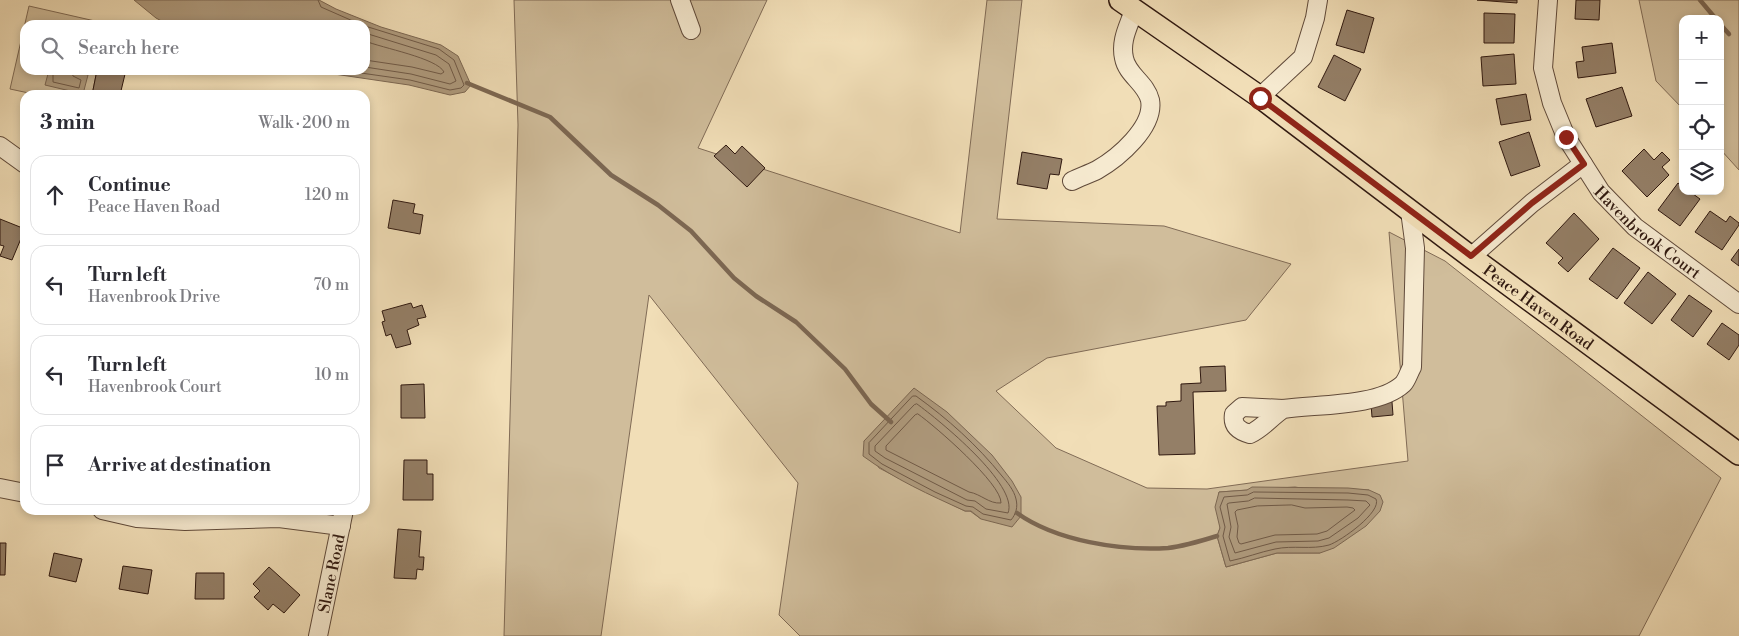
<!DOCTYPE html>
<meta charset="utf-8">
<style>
:root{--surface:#fff;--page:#f2f2f3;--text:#2b2b33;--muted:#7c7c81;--line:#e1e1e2}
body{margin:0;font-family:"Libre Bodoni",serif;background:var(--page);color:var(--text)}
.controls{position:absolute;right:15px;top:15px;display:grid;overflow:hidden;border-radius:10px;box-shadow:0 2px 8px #0003}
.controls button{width:45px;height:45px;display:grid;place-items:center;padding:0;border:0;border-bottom:1px solid var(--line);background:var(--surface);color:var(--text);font:25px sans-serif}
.stop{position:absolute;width:15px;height:15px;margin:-11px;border:4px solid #8f2418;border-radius:50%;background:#fff}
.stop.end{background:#8f2418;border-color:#fff;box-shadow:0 1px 5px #0008}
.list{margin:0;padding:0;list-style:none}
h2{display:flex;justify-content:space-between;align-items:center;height:65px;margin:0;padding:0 20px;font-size:21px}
h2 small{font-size:16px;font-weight:400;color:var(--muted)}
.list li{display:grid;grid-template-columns:32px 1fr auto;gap:15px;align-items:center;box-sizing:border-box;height:80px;margin:0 10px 10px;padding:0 10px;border:1px solid var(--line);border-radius:15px}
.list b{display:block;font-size:19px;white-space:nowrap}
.list p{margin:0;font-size:16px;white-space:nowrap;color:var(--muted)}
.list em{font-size:16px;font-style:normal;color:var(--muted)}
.icon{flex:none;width:28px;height:28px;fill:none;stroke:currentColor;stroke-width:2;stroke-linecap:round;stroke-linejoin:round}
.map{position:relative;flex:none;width:1739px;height:636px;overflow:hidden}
.search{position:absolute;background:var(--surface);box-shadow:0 2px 8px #0003;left:20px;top:20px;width:350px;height:55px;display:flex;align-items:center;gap:12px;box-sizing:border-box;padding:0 18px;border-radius:15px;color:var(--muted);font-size:19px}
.panel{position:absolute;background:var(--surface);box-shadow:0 2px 8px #0003;left:20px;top:90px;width:350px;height:425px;border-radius:15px}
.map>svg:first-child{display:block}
</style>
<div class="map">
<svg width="1739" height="636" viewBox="0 0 1739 636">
<rect width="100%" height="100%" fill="#f1deb7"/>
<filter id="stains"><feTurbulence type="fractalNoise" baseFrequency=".004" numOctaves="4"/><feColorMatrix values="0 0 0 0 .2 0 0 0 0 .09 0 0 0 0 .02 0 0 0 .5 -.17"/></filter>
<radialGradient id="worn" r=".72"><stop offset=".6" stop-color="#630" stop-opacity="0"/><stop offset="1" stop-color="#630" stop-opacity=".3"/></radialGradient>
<g fill="#d0bd9b" stroke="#806b56" fill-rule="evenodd">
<path d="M514,0H767L698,148L960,233L987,0H1022L997,219L1164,226L1291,264L1246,320L1047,358L996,391L1056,448L1147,488L1207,489L1408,461L1389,232L1445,261L1721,478L1639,636H800L779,615L798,483L649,295L601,636H504L518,125ZM886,419L981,519L970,511H965L879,468L864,441ZM1295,487C1318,492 1345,488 1369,490L1320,553H1277L1226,567L1217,536L1220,528L1219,492Z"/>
<polygon points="1639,0 1739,0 1739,170 1720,149 1720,19 1683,19 1683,109 1656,81"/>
<polygon points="29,6 95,21 100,25 25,25 25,70 97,70 92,95 38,95 10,89"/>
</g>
<g fill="#af9b7e" stroke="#7c6752">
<polygon points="134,0 319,0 336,9 381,27 441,45 458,56 471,85 465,92 450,95 409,85 334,74 318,70 365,70 365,25 169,25 156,18"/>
<polygon points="49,70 73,70 73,71 88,75 83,94 45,85"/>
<path d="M914,388L947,412L992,455L1012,481L1021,497V516L1012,527L981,519L971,511H965C930,495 894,479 863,456L864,441Z"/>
<polygon points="1252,487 1348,488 1369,490 1380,495 1383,502 1380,511 1366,526 1334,548 1320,553 1277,553 1226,567 1217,536 1220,528 1215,507 1219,492 1247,490"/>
</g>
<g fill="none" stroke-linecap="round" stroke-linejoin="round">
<g stroke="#705a47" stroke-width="1">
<polyline points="318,0 321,7 362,25"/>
<polyline points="365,33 436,55 449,64 456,81 450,84 411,74 365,67"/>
<path d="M365,41C382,48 437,58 444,72L441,74L412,67L365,60"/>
<polyline points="53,70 53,82 79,88 81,80 73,76 71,70"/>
<polyline points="340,70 410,80 450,90 461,88 464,85 454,60 439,49 365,26"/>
<path d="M913,396H916C948,419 977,445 1002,476C1007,482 1014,490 1016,499C1018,507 1016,514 1011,520L983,514L973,507L966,506L935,492L882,464L869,454V443Z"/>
<path d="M917,404C939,420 1019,485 1008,513L986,509L975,501L967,500L885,458L875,451V446L914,405Z"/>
<path d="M918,414C935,426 1002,484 1001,503C989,504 981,494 969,492L886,450V446L915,415Z"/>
<path d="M1254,492L1348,493L1368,495L1376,499C1382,512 1341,541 1329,545C1311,550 1293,545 1275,549C1260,552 1245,558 1230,561L1223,536L1225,527L1220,507L1224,497L1247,495Z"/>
<polygon points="1255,498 1348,500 1366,501 1370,505 1358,518 1329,538 1318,541 1276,542 1235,553 1229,537 1231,527 1227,504 1229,503 1248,501"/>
<polygon points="1292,505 1305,508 1347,507 1353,508 1355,510 1327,531 1317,534 1275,535 1241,544 1239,543 1237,537 1238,526 1235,512 1237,510 1257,506"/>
</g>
<g stroke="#7c6752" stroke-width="4.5">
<polyline points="1700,0 1716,19"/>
<polyline points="1720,24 1729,34"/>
<polyline points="467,83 550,117 611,175 658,205 691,231 734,278 756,296 796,322 845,369 871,404 891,422"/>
<path d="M1017,513C1056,541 1121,551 1168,548C1185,546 1201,541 1217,536"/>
</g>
</g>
<g fill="#947f67" stroke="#301910">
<polygon points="1477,0 1517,0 1517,3"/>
<polygon points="1576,0 1600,0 1599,20 1575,19"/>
<polygon points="1347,10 1374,18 1364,53 1336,45"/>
<polygon points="1484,13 1515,14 1514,43 1484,43"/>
<polygon points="1612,43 1616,73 1578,78 1576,62 1584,61 1582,47"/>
<polygon points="1514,54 1516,84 1483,86 1481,57"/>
<polygon points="1334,55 1361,69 1345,101 1318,87"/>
<polygon points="97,70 126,70 120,95 92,95"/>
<polygon points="1622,87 1632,116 1596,127 1586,99"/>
<polygon points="1526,94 1531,120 1501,125 1496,99"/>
<polygon points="1529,132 1540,166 1511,176 1499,142"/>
<polygon points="726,145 735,154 742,146 765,168 747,187 714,156"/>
<polygon points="1644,149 1654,160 1662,152 1670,160 1662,167 1669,175 1647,197 1622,171"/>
<polygon points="1022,152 1062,159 1059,175 1050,174 1047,189 1017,184"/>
<polygon points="1678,183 1683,187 1683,191 1689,191 1700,199 1680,226 1658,210"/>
<polygon points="393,200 415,204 413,213 423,215 420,234 388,228"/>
<polygon points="1710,211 1726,222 1730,216 1739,223 1739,225 1722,250 1695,232"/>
<polygon points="1574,213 1599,239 1568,272 1558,263 1563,258 1546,243"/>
<polygon points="0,219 25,229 12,260 0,256 4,246 0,245"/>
<polygon points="1613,248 1640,268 1617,299 1589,279"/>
<polygon points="1739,249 1739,266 1731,260"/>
<polygon points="1648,272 1676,294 1652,324 1624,303"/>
<polygon points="1689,295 1712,311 1693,337 1671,320"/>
<polygon points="411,303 413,308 422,305 426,317 417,319 419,325 407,330 411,344 396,348 391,334 386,336 382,322 385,321 382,311"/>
<polygon points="1722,323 1739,335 1739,345 1729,360 1707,344"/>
<polygon points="1225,366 1226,391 1193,392 1195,454 1159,455 1157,406 1166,406 1166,402 1181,401 1181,384 1201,383 1200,367"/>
<polygon points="424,384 425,418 401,418 401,385"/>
<polygon points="1392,402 1393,415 1372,417 1371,404"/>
<polygon points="404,460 427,460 427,474 433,474 433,500 403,500"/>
<polygon points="398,529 421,531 419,557 424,557 423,570 417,569 416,579 394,578"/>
<polygon points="0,543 6,543 5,575 0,575"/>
<polygon points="54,553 82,559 76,582 49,576"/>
<polygon points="123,566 152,570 148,594 119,589"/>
<polygon points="269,567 300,595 284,613 273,604 268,610 254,597 260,591 253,584"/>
<polygon points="196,573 224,573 224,599 195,599"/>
</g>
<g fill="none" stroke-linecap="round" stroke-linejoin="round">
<defs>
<g id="minor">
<polyline points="680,0 691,30"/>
<path id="s1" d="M1548,0L1543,68L1552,103L1566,137L1601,192L1635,227L1739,304"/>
<polyline points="1260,97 1303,57 1315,18 1318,0"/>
<polyline points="0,146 25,164"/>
<path d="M1072,181C1080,177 1089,174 1097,170C1118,158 1155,127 1150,100C1146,83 1127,75 1124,58C1120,40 1129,26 1134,10"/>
<polyline points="1471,257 1532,203 1583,164"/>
<path d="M1283,409L1242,407L1234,414C1232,426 1239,431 1250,434C1263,428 1271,417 1283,409C1317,404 1378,407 1403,384C1407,380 1409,372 1412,367L1415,248L1410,211"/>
<polyline points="0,488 25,493"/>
<polyline points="102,510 137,518 185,521 279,518 341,526"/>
<path id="s2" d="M318,636L344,510"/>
</g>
<g id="major">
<path id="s3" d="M1120,0L1260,97L1471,257L1739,454"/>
</g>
</defs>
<use href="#minor" stroke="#604a3a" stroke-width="20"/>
<use href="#major" stroke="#301910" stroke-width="24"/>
<use href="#minor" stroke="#f6ead0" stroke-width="18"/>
<use href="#major" stroke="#f1deb7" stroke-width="21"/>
</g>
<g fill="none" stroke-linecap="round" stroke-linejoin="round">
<polyline stroke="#8f2418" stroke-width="6" points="1260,98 1471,256 1532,203 1584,164 1566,137"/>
</g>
<g text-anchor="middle" stroke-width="4" stroke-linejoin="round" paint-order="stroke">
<g font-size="16" fill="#301910" stroke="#f6ead0">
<text dy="6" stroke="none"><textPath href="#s1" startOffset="268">Havenbrook Court</textPath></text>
<text dy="6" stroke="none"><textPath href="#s3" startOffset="519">Peace Haven Road</textPath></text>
<text dy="6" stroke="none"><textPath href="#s2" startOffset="64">Slane Road</textPath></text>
</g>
</g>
<rect width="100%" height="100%" filter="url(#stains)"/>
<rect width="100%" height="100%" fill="url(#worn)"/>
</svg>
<div class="controls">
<button>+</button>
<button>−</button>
<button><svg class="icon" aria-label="locate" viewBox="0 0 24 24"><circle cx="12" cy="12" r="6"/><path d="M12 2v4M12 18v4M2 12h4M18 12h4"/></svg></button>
<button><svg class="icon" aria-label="layers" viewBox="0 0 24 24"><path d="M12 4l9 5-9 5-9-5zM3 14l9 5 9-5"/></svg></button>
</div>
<div class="stop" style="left:1260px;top:98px"></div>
<div class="stop end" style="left:1566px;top:137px"></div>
<div class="search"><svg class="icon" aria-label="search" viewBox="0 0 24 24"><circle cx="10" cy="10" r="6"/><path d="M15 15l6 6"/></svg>Search here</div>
<section class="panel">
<h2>3 min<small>Walk · 200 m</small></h2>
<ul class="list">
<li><svg class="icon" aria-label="ahead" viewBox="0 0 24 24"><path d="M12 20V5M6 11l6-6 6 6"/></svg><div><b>Continue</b><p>Peace Haven Road</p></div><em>120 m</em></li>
<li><svg class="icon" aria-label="left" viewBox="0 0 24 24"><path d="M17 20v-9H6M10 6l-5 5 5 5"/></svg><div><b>Turn left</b><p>Havenbrook Drive</p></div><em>70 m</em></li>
<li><svg class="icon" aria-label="left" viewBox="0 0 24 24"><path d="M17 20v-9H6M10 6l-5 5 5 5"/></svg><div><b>Turn left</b><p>Havenbrook Court</p></div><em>10 m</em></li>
<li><svg class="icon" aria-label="arrive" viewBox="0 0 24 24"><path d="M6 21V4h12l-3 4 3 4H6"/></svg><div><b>Arrive at destination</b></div></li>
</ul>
</section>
</div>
